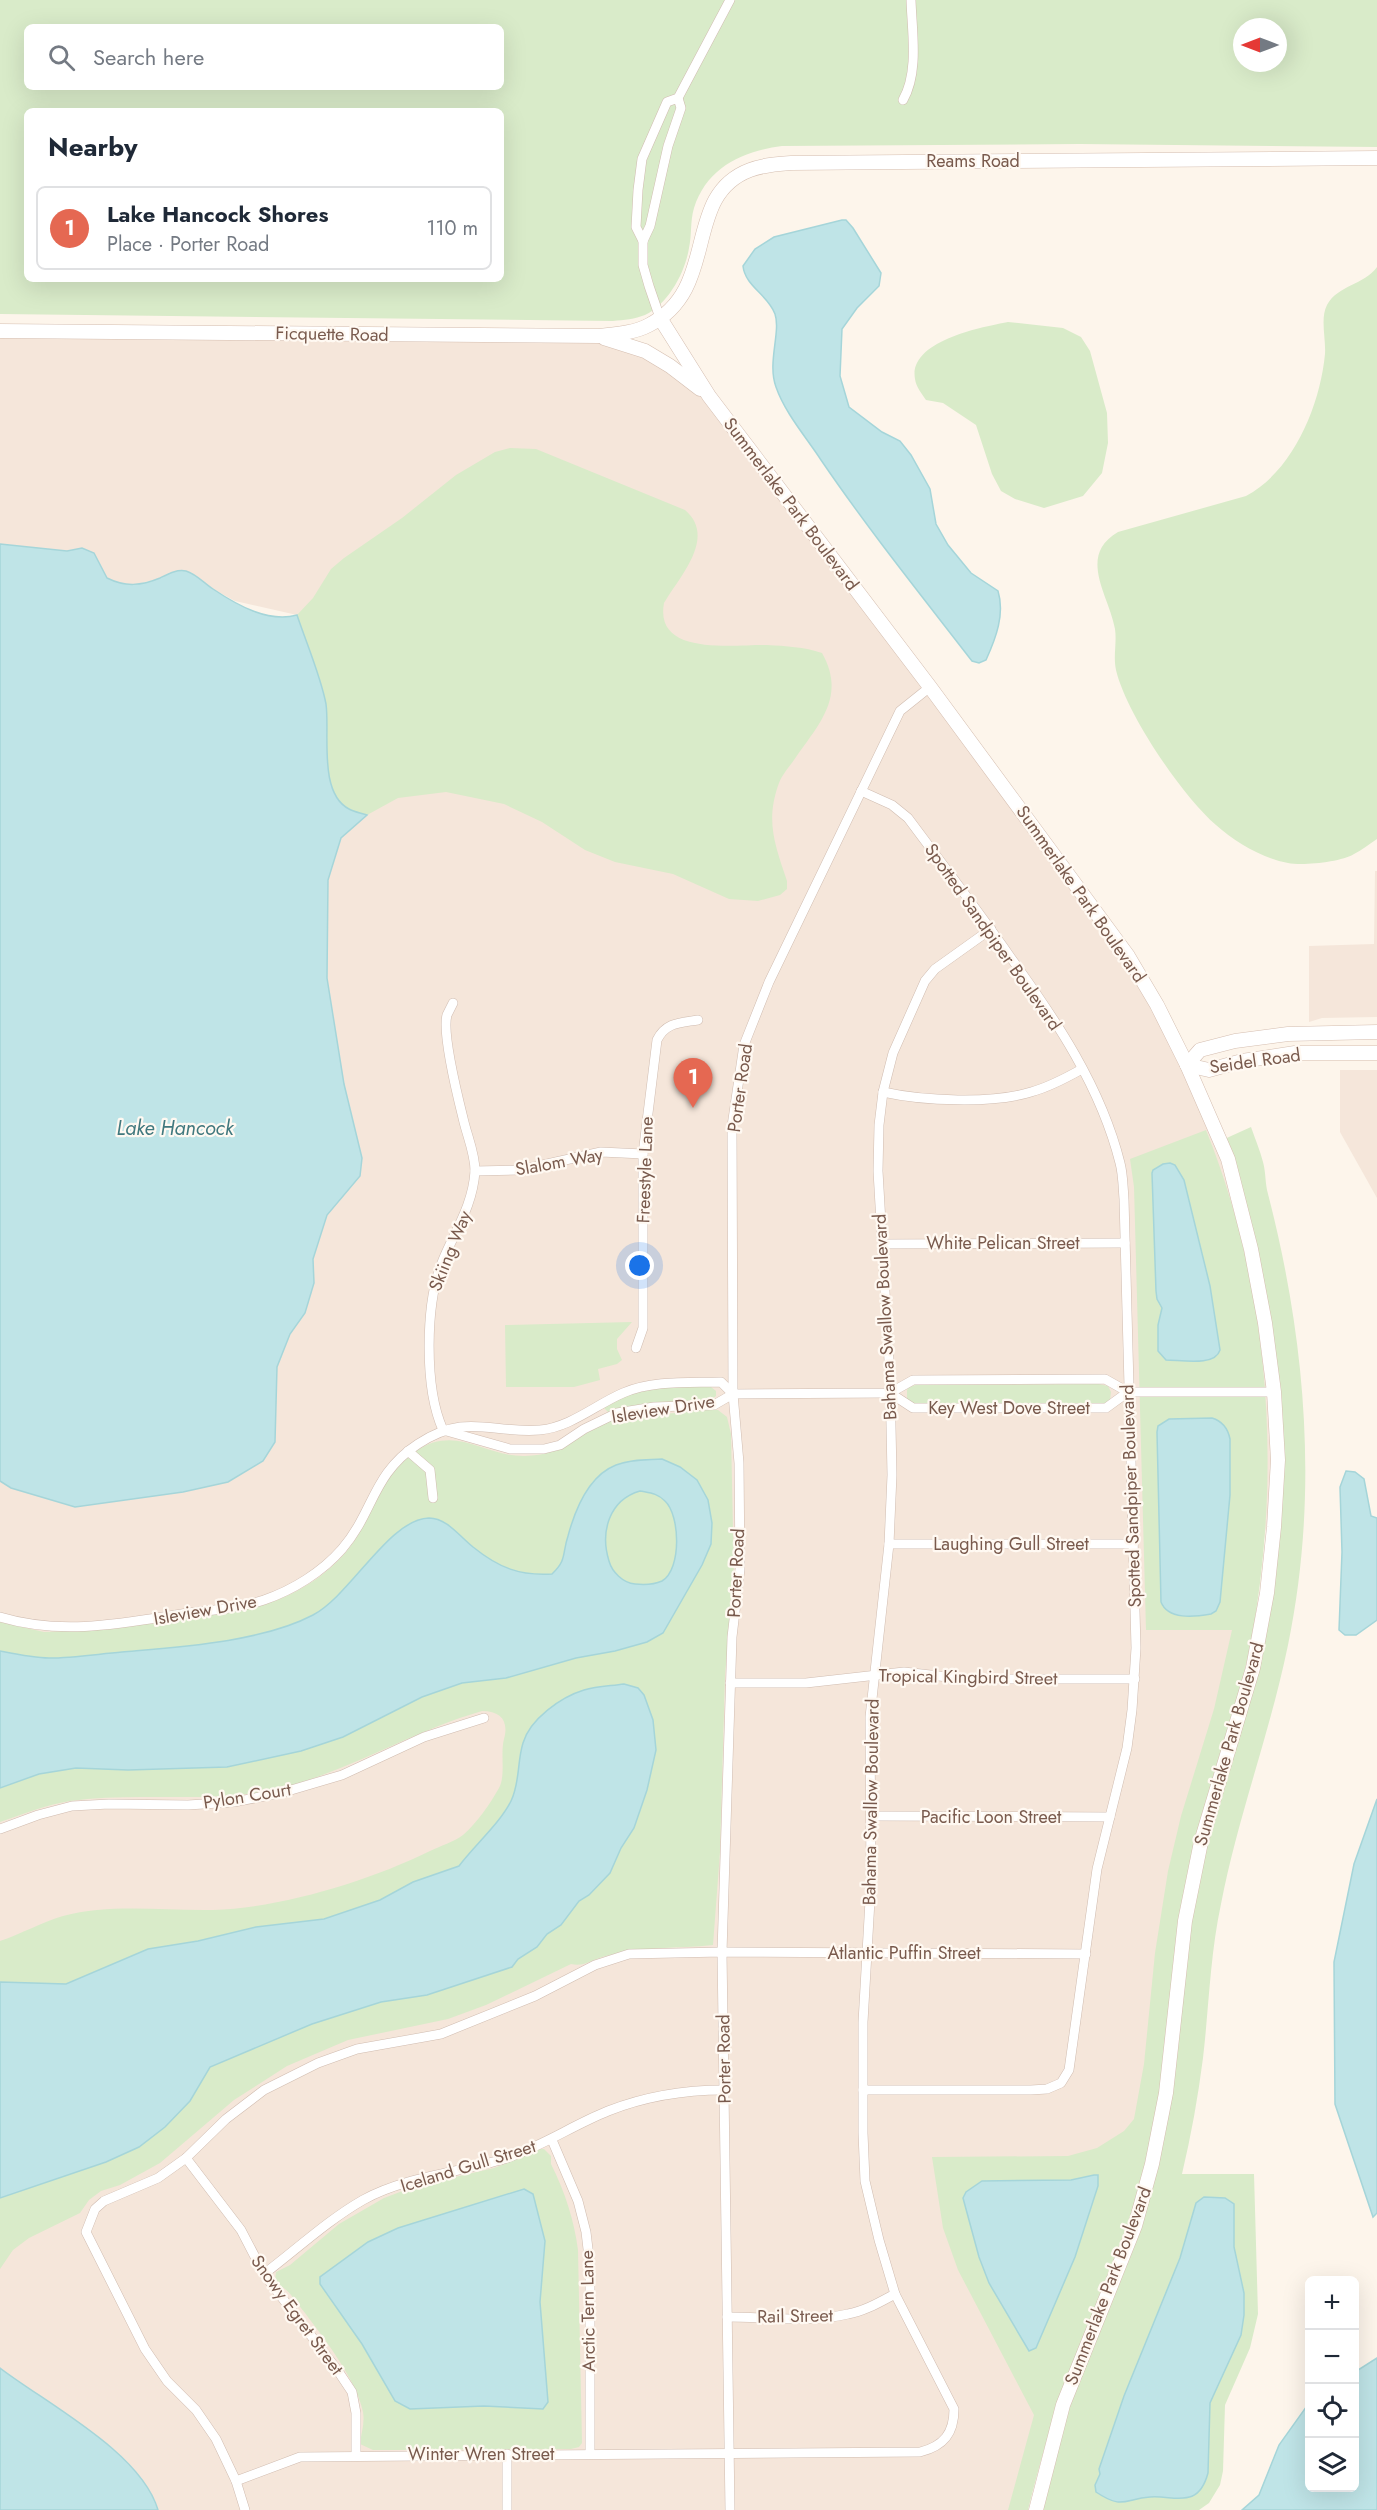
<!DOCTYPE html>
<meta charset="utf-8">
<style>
:root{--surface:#fff;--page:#f6f6f7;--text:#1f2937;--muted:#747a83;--line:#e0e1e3;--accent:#e56852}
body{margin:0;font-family:Jost,sans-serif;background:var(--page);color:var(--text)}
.controls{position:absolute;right:18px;bottom:18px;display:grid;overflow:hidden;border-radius:9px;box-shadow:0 6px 24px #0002}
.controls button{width:54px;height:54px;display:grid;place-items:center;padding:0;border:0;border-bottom:2px solid var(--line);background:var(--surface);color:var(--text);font:30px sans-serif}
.compass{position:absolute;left:1233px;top:18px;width:54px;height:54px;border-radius:50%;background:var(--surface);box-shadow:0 6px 24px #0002;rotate:270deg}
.you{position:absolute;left:640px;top:1266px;width:21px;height:21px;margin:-15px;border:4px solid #fff;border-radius:50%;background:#1a73e8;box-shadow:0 0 0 9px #1a73e833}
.badge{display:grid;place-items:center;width:39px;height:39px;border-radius:50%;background:var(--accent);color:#fff;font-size:20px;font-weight:700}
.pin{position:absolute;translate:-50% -50px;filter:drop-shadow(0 2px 3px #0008)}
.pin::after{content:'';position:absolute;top:32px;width:21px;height:18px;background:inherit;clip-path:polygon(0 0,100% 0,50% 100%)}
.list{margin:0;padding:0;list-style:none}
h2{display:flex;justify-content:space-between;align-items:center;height:78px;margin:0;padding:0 24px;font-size:26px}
h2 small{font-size:20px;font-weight:400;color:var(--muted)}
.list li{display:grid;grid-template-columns:39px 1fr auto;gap:18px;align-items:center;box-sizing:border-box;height:84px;margin:0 12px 12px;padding:0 12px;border:2px solid var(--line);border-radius:9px}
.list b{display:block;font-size:22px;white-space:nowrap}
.list p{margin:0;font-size:20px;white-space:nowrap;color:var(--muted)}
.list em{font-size:20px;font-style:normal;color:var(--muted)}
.icon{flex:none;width:33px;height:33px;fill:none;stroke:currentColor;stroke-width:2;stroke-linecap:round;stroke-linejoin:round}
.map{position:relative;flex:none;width:1377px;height:2510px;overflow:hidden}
.search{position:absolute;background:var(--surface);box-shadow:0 6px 24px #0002;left:24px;top:24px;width:480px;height:66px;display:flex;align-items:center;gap:15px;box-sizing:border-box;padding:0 21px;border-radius:9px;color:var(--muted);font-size:22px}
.panel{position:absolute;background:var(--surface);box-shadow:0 6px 24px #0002;left:24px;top:108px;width:480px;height:174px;border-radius:9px}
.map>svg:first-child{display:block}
</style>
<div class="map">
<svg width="1377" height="2510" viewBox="0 0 1377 2510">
<rect width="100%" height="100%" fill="#fdf5eb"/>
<g fill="#f5e6da">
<polygon points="0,334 599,336 645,351 709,396 1128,956 1198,1088 1251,1249 1278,1460 1166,2093 1027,2492 1027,2510 158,2510 155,2500 0,2368 0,1481 11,1488 75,1507 183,1492 263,1461 275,1442 277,1367 290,1334 305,1313 314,1283 313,1259 327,1215 360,1176 362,1158 344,1084 327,978 328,880 341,838 366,815 347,809 332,785 325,762 328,734 326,702 297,615 235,601 213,589 171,572 158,579 129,586 117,583 107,578 82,548 67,551 0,544"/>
<polygon points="1375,871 1377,871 1377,1017 1322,1018 1309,1022 1309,946 1374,944"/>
<polygon points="1340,1070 1377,1070 1377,1198 1340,1132"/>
</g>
<g fill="#d9ebc9" fill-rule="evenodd">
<path d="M0,0H1377V147L1080,144L782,146C743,151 707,167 694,208C690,221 692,235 689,248C685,273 668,304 645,315C635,319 624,320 613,321L0,314ZM27,27H501V87H27ZM1242,27H1278V63H1242ZM27,111H501V279H27Z"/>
<path d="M1377,267V839C1369,844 1362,850 1354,854C1341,862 1303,866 1288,863C1262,858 1235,842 1216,825C1182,796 1126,713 1116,670C1113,656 1117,643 1115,629C1109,595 1077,556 1118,532L1246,496C1293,471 1320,406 1325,354C1326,339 1320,318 1327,305C1338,285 1364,285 1377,267Z"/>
<path d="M1008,322L1063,328L1081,337L1090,351L1107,413L1108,443L1102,473L1083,496L1044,508L1015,499L1001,491L992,474L976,425L943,403L926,400C922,394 916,387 915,379C908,341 982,327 1008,322Z"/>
<path d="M510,448L536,449L685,510C717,537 680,576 664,603C654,657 735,644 767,645C786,646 804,647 822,653C847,697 818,725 794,760C789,767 782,775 779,783C765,821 775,845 787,881V889L780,895L758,901L729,899L673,874L615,862L585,850L542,822L504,804L446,792L398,798L367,815C361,813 354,812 349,809C318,793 330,732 326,704C321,677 306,642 297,615L313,598L331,569L344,558L402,518L456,475L495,452Z"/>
<path d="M1251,1127C1255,1139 1260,1150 1263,1162C1266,1173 1265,1184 1268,1194C1306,1341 1319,1495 1288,1645C1270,1733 1238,1816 1221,1904C1210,1955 1209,2007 1203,2058C1198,2097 1191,2136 1182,2174H1254L1258,2314L1250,2348L1225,2405L1223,2471L1220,2485L1209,2503L1199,2510H1036L1045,2469L1152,2164L1185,1921L1253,1668L1278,1460L1265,1323L1220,1141Z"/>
<path d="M1206,1130C1271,1291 1282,1473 1251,1642C1240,1701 1216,1756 1206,1815C1194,1885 1183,1956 1171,2026C1160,2091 1150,2158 1130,2221C1113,2275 1087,2327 1067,2380C1051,2423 1039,2466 1028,2510H1008L1034,2415L958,2270L943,2228L932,2157L1068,2156L1097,2148L1124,2131L1134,2119L1144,2064L1155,1953L1168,1871L1181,1816L1214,1709L1232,1630H1146L1134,1187L1130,1159Z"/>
<polygon points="632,1322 617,1339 617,1349 622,1360 617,1364 598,1369 600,1380 574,1387 506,1387 505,1325"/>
<polygon points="1099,1384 1108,1386 1111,1392 1110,1400 1105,1404 915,1406 907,1399 907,1390 909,1387 916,1385"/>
<path d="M711,1387L716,1391V1396L709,1401L658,1402L608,1412L604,1408C626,1387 682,1385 711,1387Z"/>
<path d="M707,1410H718L727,1417L731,1434L734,1577L725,1675L720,1852L713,1945C678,1949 641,1946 606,1956C593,1959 585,1967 571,1964L486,2005L448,2019L348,2040L287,2066L234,2100L160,2163L120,2185L101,2191L89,2200L80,2213L29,2238L13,2250L0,2269V1941C21,1934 42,1922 63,1916C111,1903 164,1911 213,1910C281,1908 369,1881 430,1851C440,1846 454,1842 463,1835C477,1823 490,1804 499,1788C506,1775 500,1754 504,1739C509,1721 501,1711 482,1711C405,1733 337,1780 256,1793C194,1802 131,1792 70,1801C46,1805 23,1814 0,1822V1622L44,1632L68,1631L260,1606C301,1594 342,1567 362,1528C377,1499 388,1470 416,1451C457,1424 484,1457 525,1456C566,1455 578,1433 612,1420C621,1416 633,1417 643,1416C664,1414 685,1412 707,1410Z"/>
<path d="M538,2149H544L551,2156V2164C565,2192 574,2220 578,2250L582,2443L579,2447L571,2449L391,2450H373L360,2444C361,2433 365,2424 363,2412C356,2376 314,2325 291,2295C287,2289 279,2286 275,2280L276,2272L290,2265L339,2224L384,2198L416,2186L494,2168L507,2163L512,2158Z"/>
</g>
<g fill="#bfe4e7" stroke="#a5d5d9" stroke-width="1.5" fill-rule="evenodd">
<path d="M842,220H846L853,228L881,273L879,286L857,308L842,329L840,376L849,407L882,432L900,441L911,455L930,489L936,524L948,545L971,573L998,591C1005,614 996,638 986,660L979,663L972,661C921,595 868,529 821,460C806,437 785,413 776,387C767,363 781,332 775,314C768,295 745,286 743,266L755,249L774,237Z"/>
<path d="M0,544L67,551L82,548L94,553L107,578C125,587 141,586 160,578C168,574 177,569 186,571C196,574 204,583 213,589C237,605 268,623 297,615C306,642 321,677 326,704C330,732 318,793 349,809C354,812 361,813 367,815L341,838L328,880L327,978L344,1084L362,1158L360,1176L327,1215L313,1259L314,1283L305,1313L290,1334L277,1367L275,1442L263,1461L228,1482L183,1492L75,1507L11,1488L0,1481Z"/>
<path d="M1170,1163L1175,1165L1184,1180L1210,1286L1220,1350C1215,1367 1181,1360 1166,1360L1158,1351V1325L1162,1308L1157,1299L1156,1291L1152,1173L1153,1170L1163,1164Z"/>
<path d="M1212,1418C1222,1421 1228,1429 1230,1439V1495L1220,1602L1216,1611L1211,1614C1194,1617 1168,1620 1161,1602L1157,1432L1158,1426L1169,1419Z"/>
<path d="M662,1459L680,1467L697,1480L708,1500L712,1523L711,1544L702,1565L663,1633L647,1642L615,1651L576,1658L506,1678L462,1683L422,1697L343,1737L301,1751L227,1767L128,1770L76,1768L39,1774L0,1788V1651C15,1654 34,1658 49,1658C73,1658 98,1654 122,1652C179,1647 262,1642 313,1615C351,1595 389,1519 429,1518C447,1518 460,1537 473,1547C499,1568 520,1576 552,1574C567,1560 562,1554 568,1536C575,1510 588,1476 616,1465C631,1459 647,1460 662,1459ZM640,1491C650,1493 657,1493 665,1501C680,1515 682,1569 662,1581C653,1585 644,1585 635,1584C623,1583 612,1572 609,1561C600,1532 609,1500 640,1491Z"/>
<polygon points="1346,1471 1355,1472 1364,1479 1371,1516 1377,1518 1377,1620 1356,1635 1345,1635 1339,1630 1342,1552 1340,1487"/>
<path d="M624,1684L638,1688L644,1695L653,1720L656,1750L647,1790L634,1828L621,1848L610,1873L589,1895L579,1901L561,1925L547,1934L537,1947L518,1959L512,1967L427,1995L381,2002L312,2024L210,2067L190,2101L165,2127L139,2147L106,2162L0,2198V1982L66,1984L148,1949L198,1941L256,1927L324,1919L380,1900L413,1882L459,1866C474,1846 501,1822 511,1801C520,1783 517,1762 523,1743C530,1719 561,1697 584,1690C597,1686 611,1686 624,1684Z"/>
<polygon points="1377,1799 1377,2213 1373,2217 1335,2104 1334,1962 1354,1864"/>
<polygon points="1094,2175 1098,2175 1098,2186 1075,2257 1036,2348 1029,2351 989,2283 979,2257 963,2198 966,2192 982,2181 1071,2180"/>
<polygon points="524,2189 533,2194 545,2241 540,2302 548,2402 543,2409 484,2406 410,2409 395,2401 362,2344 320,2284 320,2277 368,2242 398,2228"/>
<path d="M1204,2197L1225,2198L1234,2204V2247L1244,2293V2315L1241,2335L1210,2403L1208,2473C1198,2510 1175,2495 1150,2497C1124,2499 1123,2510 1096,2492L1095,2485L1100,2474L1099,2469L1124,2396L1180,2258L1196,2203Z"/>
<polygon points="1377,2358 1377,2510 1242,2510 1259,2495 1279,2445 1309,2403 1310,2488 1354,2488 1355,2372"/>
<path d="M0,2368C47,2404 141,2452 158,2510H0Z"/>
</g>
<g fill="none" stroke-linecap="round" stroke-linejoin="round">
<defs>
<g id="minor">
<path d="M903,100C919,72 912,32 911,0"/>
<polyline points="643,241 650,226 668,146 681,108 678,98"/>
<polyline points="660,318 649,286 643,265 643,241 636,227 638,190 642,159 667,102 678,98 730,0"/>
<path d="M861,791L892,805L908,818C943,865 978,911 1011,958C1056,1020 1101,1087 1120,1163C1123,1174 1123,1187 1124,1199L1136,1648L1132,1710L1127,1748L1097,1869L1069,2070L1061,2083L1047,2089L1031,2090H863"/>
<path d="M883,1092C923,1101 993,1104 1031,1092C1049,1087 1066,1078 1082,1069"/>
<polyline points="475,1171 520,1170 601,1152 643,1154"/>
<polyline points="882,1244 1125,1243"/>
<path d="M636,1348L643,1328V1154L657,1040C666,1022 680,1023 698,1020"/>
<polyline points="890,1393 913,1408 1106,1408 1128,1392"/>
<polyline points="443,1430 510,1449 544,1449 560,1445 584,1429 617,1413 654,1407 714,1405 733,1394 890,1393 913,1380 1105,1379 1128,1392 1274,1392"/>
<path d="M443,1430C424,1388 425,1302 443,1260C455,1231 473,1205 475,1171C475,1153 467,1136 463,1118C458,1098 442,1033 447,1015C449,1011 451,1007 453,1003"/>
<polyline points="408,1451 430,1470 433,1498"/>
<polyline points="889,1544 1133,1544"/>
<path d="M0,1617C63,1636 124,1623 188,1613C213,1610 239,1608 264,1600C293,1590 322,1572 342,1549C374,1512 372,1474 418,1444C467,1412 491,1434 540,1430C571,1427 595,1405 623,1393C653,1380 689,1383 721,1382L733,1394"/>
<polyline points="730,1683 806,1683 904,1672 965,1679 1135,1679"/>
<polyline points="871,1816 1110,1817"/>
<polyline points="0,1829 38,1815 72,1806 109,1804 188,1805 234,1802 281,1793 342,1775 424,1737 484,1718"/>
<polyline points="552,2140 578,2201 586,2232 590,2266 590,2453"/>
<polyline points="186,2158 241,2230 264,2274 338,2371 352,2392 356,2413 356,2455"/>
<path d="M264,2274C297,2249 328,2220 363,2200C404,2177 460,2172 504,2159C541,2147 573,2125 608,2111C646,2096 684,2090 724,2090"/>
<path d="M727,2317C766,2317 810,2323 848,2314C865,2311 880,2302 895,2294"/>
<polyline points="507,2454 507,2510"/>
<path d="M236,2481L300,2457L920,2452C944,2446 954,2433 954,2409L895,2294L879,2240L865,2181L863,2133V2022L871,1883L870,1717L889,1544L892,1475L890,1378L878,1171L879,1125L883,1092L893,1053L925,981L935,969L991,929"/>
<polyline points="245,2510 236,2481 216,2439 196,2410 167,2381 145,2349 86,2232 95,2209 104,2201 158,2178 186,2158 226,2119 264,2090 318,2063 357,2049 441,2034 535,1996 595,1965 629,1954 722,1952 1086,1954"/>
<polyline points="730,2510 722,1952 732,1637 740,1569 739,1463 733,1394 732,1126 744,1045 769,982 900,711 930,687"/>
</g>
<g id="secondary">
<polyline points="660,318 709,396 930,687 1128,956 1157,1005 1187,1065 1228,1159 1251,1249 1265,1323 1274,1392 1278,1460 1274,1527 1267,1593 1253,1668 1201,1842 1185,1921 1166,2093 1152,2164 1135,2226 1063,2405 1036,2510"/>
<path d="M0,331L599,336C616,334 634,333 649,325C721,288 681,196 750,170C763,165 777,164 791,163L1377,158"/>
<polyline points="604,338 645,351 670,366 700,389"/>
<polyline points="1187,1065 1200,1050 1235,1041 1288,1034 1377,1032"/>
<polyline points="1187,1065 1209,1070 1242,1061 1295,1053 1377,1053"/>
</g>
</defs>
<use href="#minor" stroke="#d0bcb0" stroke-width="10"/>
<use href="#secondary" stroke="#d5beb0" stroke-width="15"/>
<use href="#minor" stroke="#fff" stroke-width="9"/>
<use href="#secondary" stroke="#fff" stroke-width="14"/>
</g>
<g text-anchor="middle" stroke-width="4.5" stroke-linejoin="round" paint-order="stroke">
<g font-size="18" fill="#795a4d" stroke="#fff9f2">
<text x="973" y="167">Reams Road</text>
<text transform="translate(332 334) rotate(1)" y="6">Ficquette Road</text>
<text transform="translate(791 504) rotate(53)" y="6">Summerlake Park Boulevard</text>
<text transform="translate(1081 894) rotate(55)" y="6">Summerlake Park Boulevard</text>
<text transform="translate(993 937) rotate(55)" y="6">Spotted Sandpiper Boulevard</text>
<text transform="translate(1255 1061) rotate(-8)" y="6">Seidel Road</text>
<text transform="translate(740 1088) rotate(-82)" y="6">Porter Road</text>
<text transform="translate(559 1162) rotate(-10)" y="6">Slalom Way</text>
<text transform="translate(645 1170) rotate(-88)" y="6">Freestyle Lane</text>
<text x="1003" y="1249">White Pelican Street</text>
<text transform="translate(450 1251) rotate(-68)" y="6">Skiing Way</text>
<text transform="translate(885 1317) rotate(-93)" y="6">Bahama Swallow Boulevard</text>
<text x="1009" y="1414">Key West Dove Street</text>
<text transform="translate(663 1409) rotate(-9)" y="6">Isleview Drive</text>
<text transform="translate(1131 1496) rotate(-92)" y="6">Spotted Sandpiper Boulevard</text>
<text x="1011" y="1550">Laughing Gull Street</text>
<text transform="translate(736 1573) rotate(-87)" y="6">Porter Road</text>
<text transform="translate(205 1610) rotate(-10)" y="6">Isleview Drive</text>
<text transform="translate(968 1677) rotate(1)" y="6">Tropical Kingbird Street</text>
<text transform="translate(1229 1744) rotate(-74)" y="6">Summerlake Park Boulevard</text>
<text transform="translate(247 1796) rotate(-9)" y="6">Pylon Court</text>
<text transform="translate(871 1802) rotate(-89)" y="6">Bahama Swallow Boulevard</text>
<text x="991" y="1823">Pacific Loon Street</text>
<text x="904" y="1959">Atlantic Puffin Street</text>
<text transform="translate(724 2059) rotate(-91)" y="6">Porter Road</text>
<text transform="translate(468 2166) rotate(-17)" y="6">Iceland Gull Street</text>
<text transform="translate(1108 2286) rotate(-69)" y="6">Summerlake Park Boulevard</text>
<text transform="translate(588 2311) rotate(-91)" y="6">Arctic Tern Lane</text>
<text transform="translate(297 2315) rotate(54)" y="6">Snowy Egret Street</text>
<text transform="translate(795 2316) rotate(-1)" y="6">Rail Street</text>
<text x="481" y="2460">Winter Wren Street</text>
</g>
<g font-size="20" font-style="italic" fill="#40787e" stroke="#fff9f2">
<text x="175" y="1135">Lake Hancock</text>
</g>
</g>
</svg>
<div class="controls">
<button>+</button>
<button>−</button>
<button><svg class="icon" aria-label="locate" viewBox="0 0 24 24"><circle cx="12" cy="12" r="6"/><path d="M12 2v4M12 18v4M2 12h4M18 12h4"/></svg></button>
<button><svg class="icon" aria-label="layers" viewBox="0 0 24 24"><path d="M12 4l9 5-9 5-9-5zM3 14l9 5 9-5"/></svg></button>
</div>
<svg class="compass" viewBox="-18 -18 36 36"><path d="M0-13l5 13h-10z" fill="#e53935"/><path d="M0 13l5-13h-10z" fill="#747a83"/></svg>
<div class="you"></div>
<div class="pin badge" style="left:693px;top:1108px">1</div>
<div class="search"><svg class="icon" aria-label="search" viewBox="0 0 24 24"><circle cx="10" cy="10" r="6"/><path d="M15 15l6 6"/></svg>Search here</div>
<section class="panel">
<h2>Nearby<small></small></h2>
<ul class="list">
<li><span class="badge">1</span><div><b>Lake Hancock Shores</b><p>Place · Porter Road</p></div><em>110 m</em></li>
</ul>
</section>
</div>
